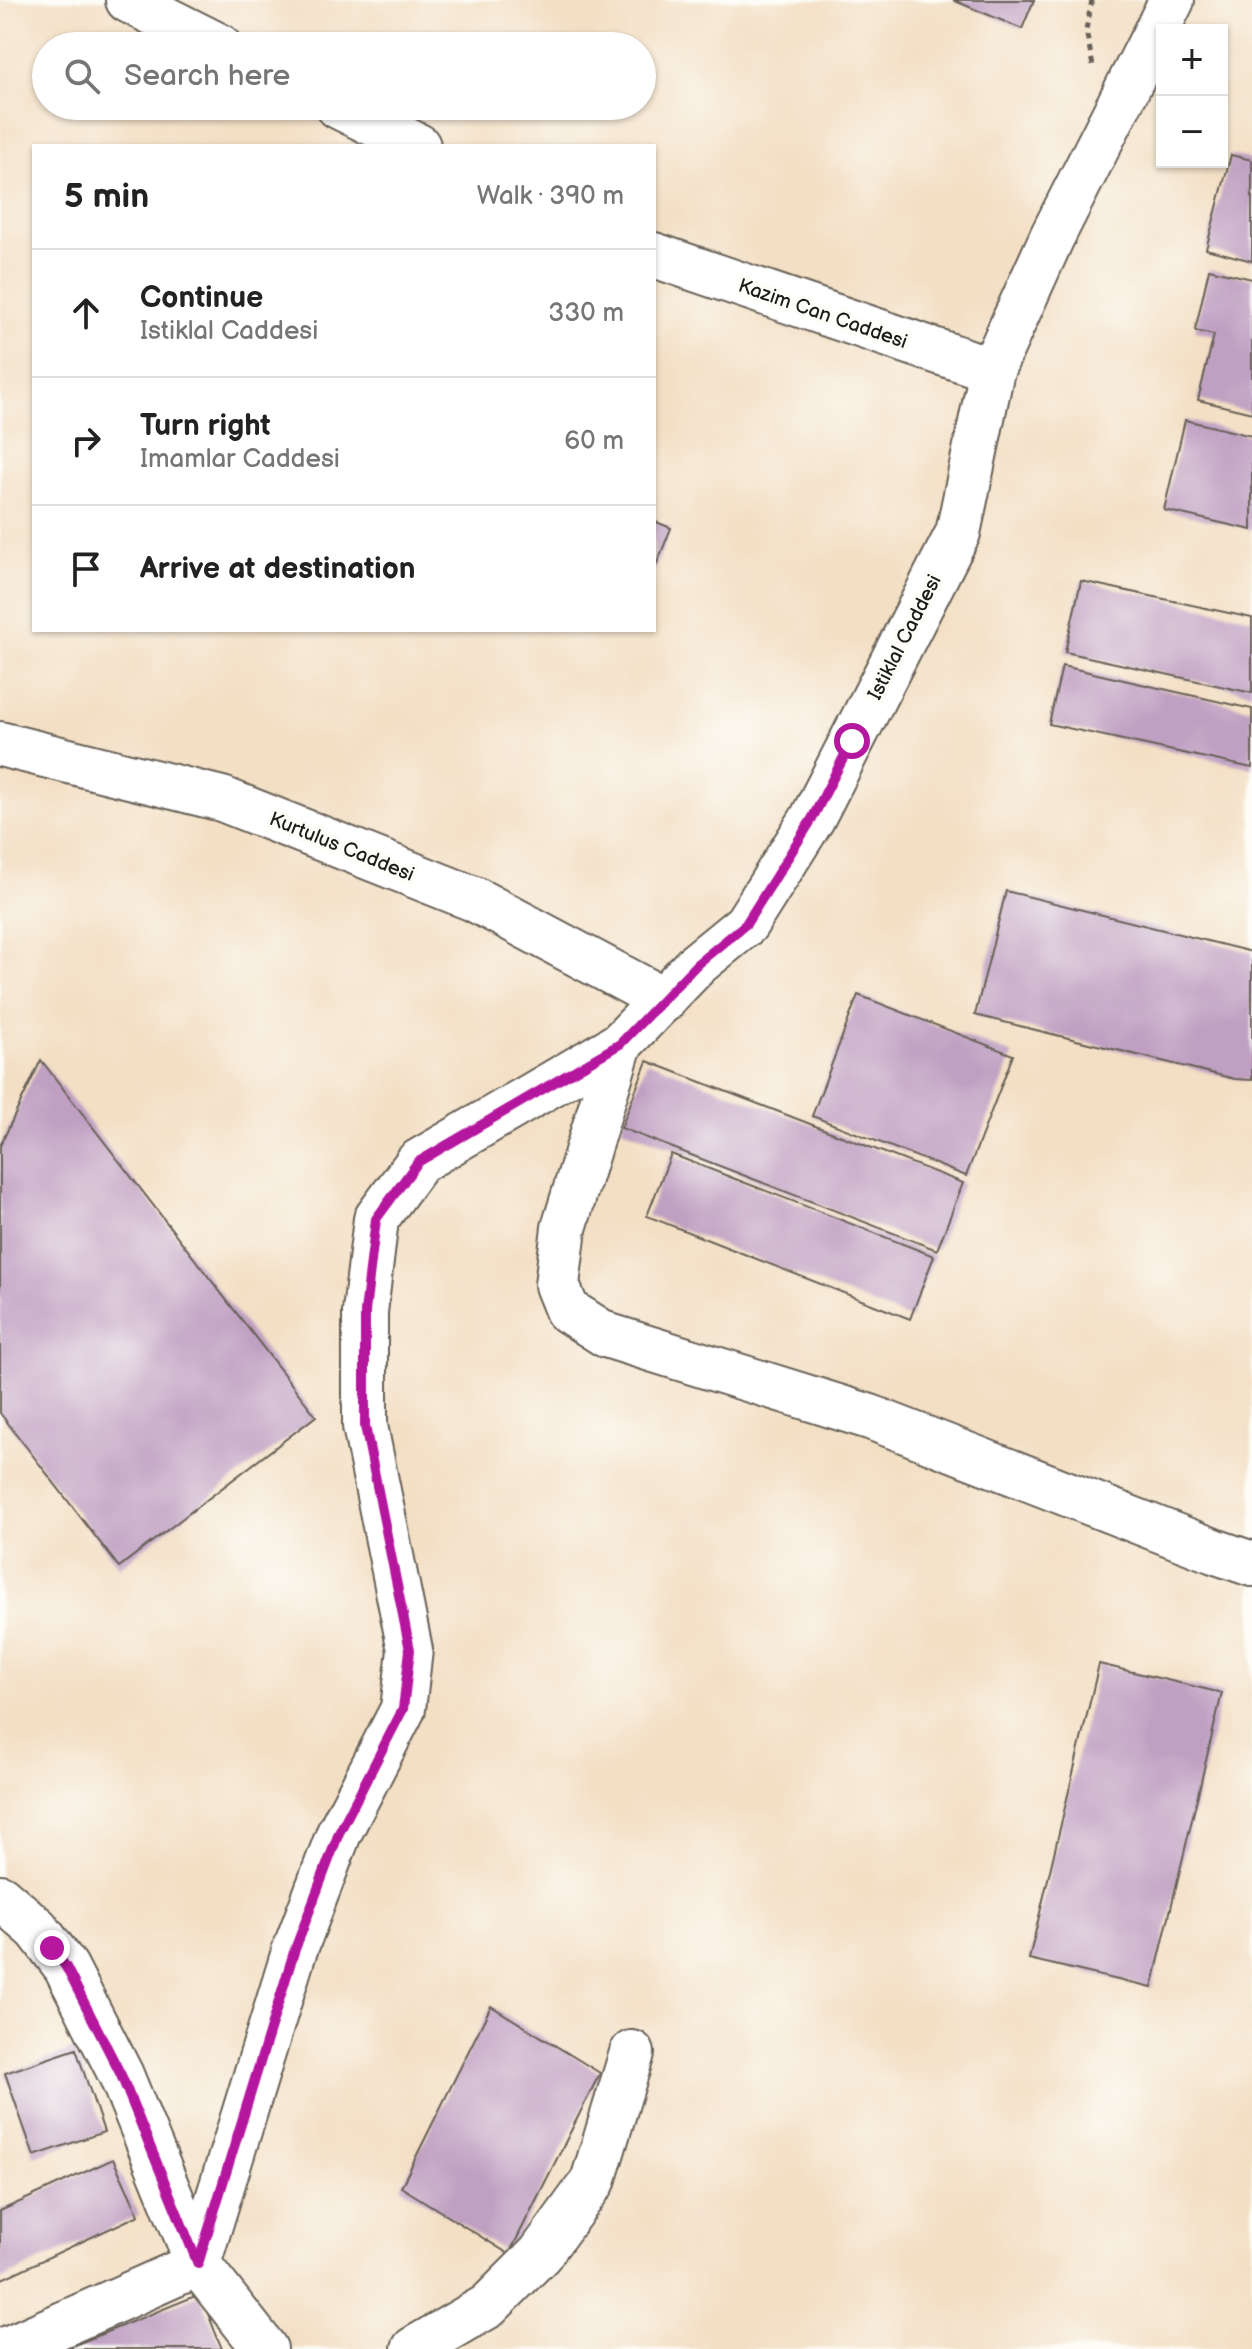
<!DOCTYPE html>
<meta charset="utf-8">
<style>
:root{--surface:#fff;--page:#f2f2f2;--text:#222;--muted:#767676;--line:#e0e0e0}
body{margin:0;font-family:"Balsamiq Sans",sans-serif;background:var(--page);color:var(--text)}
.controls{position:absolute;right:24px;top:24px;display:grid;overflow:hidden;border-radius:0px;box-shadow:0 2px 6px #0004}
.controls button{width:72px;height:72px;display:grid;place-items:center;padding:0;border:0;border-bottom:2px solid var(--line);background:var(--surface);color:var(--text);font:40px sans-serif}
.stop{position:absolute;width:24px;height:24px;margin:-18px;border:6px solid #b5179e;border-radius:50%;background:#fff}
.stop.end{background:#b5179e;border-color:#fff;box-shadow:0 2px 8px #0008}
.list{margin:0;padding:0;list-style:none}
h2{display:flex;justify-content:space-between;align-items:center;height:104px;margin:0;padding:0 32px;font-size:34px}
h2 small{font-size:26px;font-weight:400;color:var(--muted)}
.list li{display:grid;grid-template-columns:52px 1fr auto;gap:24px;align-items:center;box-sizing:border-box;height:128px;padding:0 32px;border-top:2px solid var(--line)}
.list b{display:block;font-size:30px;white-space:nowrap}
.list p{margin:0;font-size:26px;white-space:nowrap;color:var(--muted)}
.list em{font-size:26px;font-style:normal;color:var(--muted)}
.icon{flex:none;width:44px;height:44px;fill:none;stroke:currentColor;stroke-width:2;stroke-linecap:round;stroke-linejoin:round}
.map{position:relative;flex:none;width:1252px;height:2349px;overflow:hidden}
.search{position:absolute;background:var(--surface);box-shadow:0 2px 6px #0004;left:32px;top:32px;width:624px;height:88px;display:flex;align-items:center;gap:20px;box-sizing:border-box;padding:0 28px;border-radius:44px;color:var(--muted);font-size:30px}
.panel{position:absolute;background:var(--surface);box-shadow:0 2px 6px #0004;left:32px;top:144px;width:624px;height:488px;border-radius:0px}
.map>svg:first-child{display:block}
</style>
<div class="map">
<svg width="1252" height="2349" viewBox="0 0 1252 2349">
<rect width="100%" height="100%" fill="#fdfcf7"/>
<filter id="ink" filterUnits="userSpaceOnUse"><feTurbulence type="fractalNoise" baseFrequency=".0125" numOctaves="2"/><feDisplacementMap in="SourceGraphic" scale="16" xChannelSelector="R" yChannelSelector="G"/><feConvolveMatrix kernelMatrix="1 2 1 2 8 2 1 2 1" color-interpolation-filters="sRGB"/></filter>
<filter id="wash" filterUnits="userSpaceOnUse"><feTurbulence type="fractalNoise" baseFrequency=".006" numOctaves="4" result="noise"/><feDisplacementMap in="SourceGraphic" scale="32" xChannelSelector="R" yChannelSelector="G"/><feGaussianBlur stdDeviation="1.8" result="paint"/><feColorMatrix in="noise" values="0 0 0 0 0 0 0 0 0 0 0 0 0 0 0 0 0 1.4 0 .05"/><feComposite in="paint" operator="in"/></filter>
<g filter="url(#wash)">
<rect width="100%" height="100%" fill="#f3dfc4"/>
<g id="blocks">
<g fill="#c0a0c2">
<polygon points="953,0 1034,0 1022,29"/>
<polygon points="1231,155 1252,160 1252,261 1206,249"/>
<polygon points="1209,269 1252,279 1252,413 1198,400 1214,335 1195,331"/>
<polygon points="1185,420 1252,436 1252,530 1164,510"/>
<polygon points="654,521 671,528 654,571"/>
<polygon points="1081,581 1252,618 1252,693 1065,652"/>
<polygon points="1062,666 1252,709 1252,768 1049,724"/>
<polygon points="1006,891 1252,952 1252,1080 1235,1079 975,1015"/>
<polygon points="858,995 1013,1055 966,1176 812,1116"/>
<polygon points="41,1060 316,1416 119,1567 0,1413 0,1146"/>
<polygon points="647,1061 963,1183 937,1250 621,1128"/>
<polygon points="671,1154 934,1256 910,1319 647,1216"/>
<polygon points="1099,1664 1222,1693 1152,1988 1029,1959"/>
<polygon points="491,2006 600,2073 509,2254 401,2187"/>
<polygon points="76,2049 104,2132 34,2156 5,2073"/>
<polygon points="113,2159 139,2215 0,2280 0,2211"/>
<polygon points="200,2294 222,2349 65,2349"/>
</g>
</g>
</g>
<g filter="url(#ink)">
<use href="#blocks" fill-opacity="0" stroke="#676057" stroke-width="2"/>
<g fill="none" stroke-linecap="round" stroke-linejoin="round">
<defs>
<g id="minor">
<polyline points="128,0 219,46"/>
<polyline points="338,106 418,146"/>
<polyline points="654,255 992,370"/>
<polyline points="0,744 222,799 474,899 664,1000"/>
<polyline points="620,1044 564,1228 557,1285 567,1310 606,1335 870,1417 1214,1551 1252,1564"/>
<polyline points="0,1897 37,1929 66,1967 121,2075 198,2264 7,2349"/>
<polyline points="265,2349 198,2264 294,1952 339,1833 403,1709 410,1650 365,1426 365,1312 376,1219 418,1162 620,1044 697,964 746,924 812,819 958,533 992,370 1052,237 1172,0"/>
<polyline points="414,2349 488,2306 540,2254 593,2181 632,2053"/>
</g>
</defs>
<use href="#minor" stroke="#676057" stroke-width="48"/>
<polyline stroke="#676057" stroke-width="5" stroke-dasharray="6 6" stroke-linecap="butt" points="1092,0 1086,30 1093,66"/>
<use href="#minor" stroke="#fff" stroke-width="44"/>
</g>
</g>
<g fill="none" stroke-linecap="round" stroke-linejoin="round" filter="url(#ink)">
<polyline stroke="#b5179e" stroke-width="10" points="52,1948 66,1967 121,2075 198,2264 294,1952 339,1833 403,1709 410,1650 365,1426 365,1312 376,1219 418,1162 620,1044 697,964 746,924 812,819 852,741"/>
</g>
<g text-anchor="middle" stroke-width="8" stroke-linejoin="round" paint-order="stroke">
<g font-size="20" fill="#1c1c1c" stroke="#fdfcf7">
<text transform="translate(823 313) rotate(19)" y="7">Kazim Can Caddesi</text>
<text transform="translate(904 637) rotate(-63)" y="7">Istiklal Caddesi</text>
<text transform="translate(342 846) rotate(22)" y="7">Kurtulus Caddesi</text>
</g>
</g>
</svg>
<div class="controls">
<button>+</button>
<button>−</button>
</div>
<div class="stop" style="left:852px;top:741px"></div>
<div class="stop end" style="left:52px;top:1948px"></div>
<div class="search"><svg class="icon" aria-label="search" viewBox="0 0 24 24"><circle cx="10" cy="10" r="6"/><path d="M15 15l6 6"/></svg>Search here</div>
<section class="panel">
<h2>5 min<small>Walk · 390 m</small></h2>
<ul class="list">
<li><svg class="icon" aria-label="ahead" viewBox="0 0 24 24"><path d="M12 20V5M6 11l6-6 6 6"/></svg><div><b>Continue</b><p>Istiklal Caddesi</p></div><em>330 m</em></li>
<li><svg class="icon" aria-label="right" viewBox="0 0 24 24"><path d="M7 20v-9h11M14 6l5 5-5 5"/></svg><div><b>Turn right</b><p>Imamlar Caddesi</p></div><em>60 m</em></li>
<li><svg class="icon" aria-label="arrive" viewBox="0 0 24 24"><path d="M6 21V4h12l-3 4 3 4H6"/></svg><div><b>Arrive at destination</b></div></li>
</ul>
</section>
</div>
